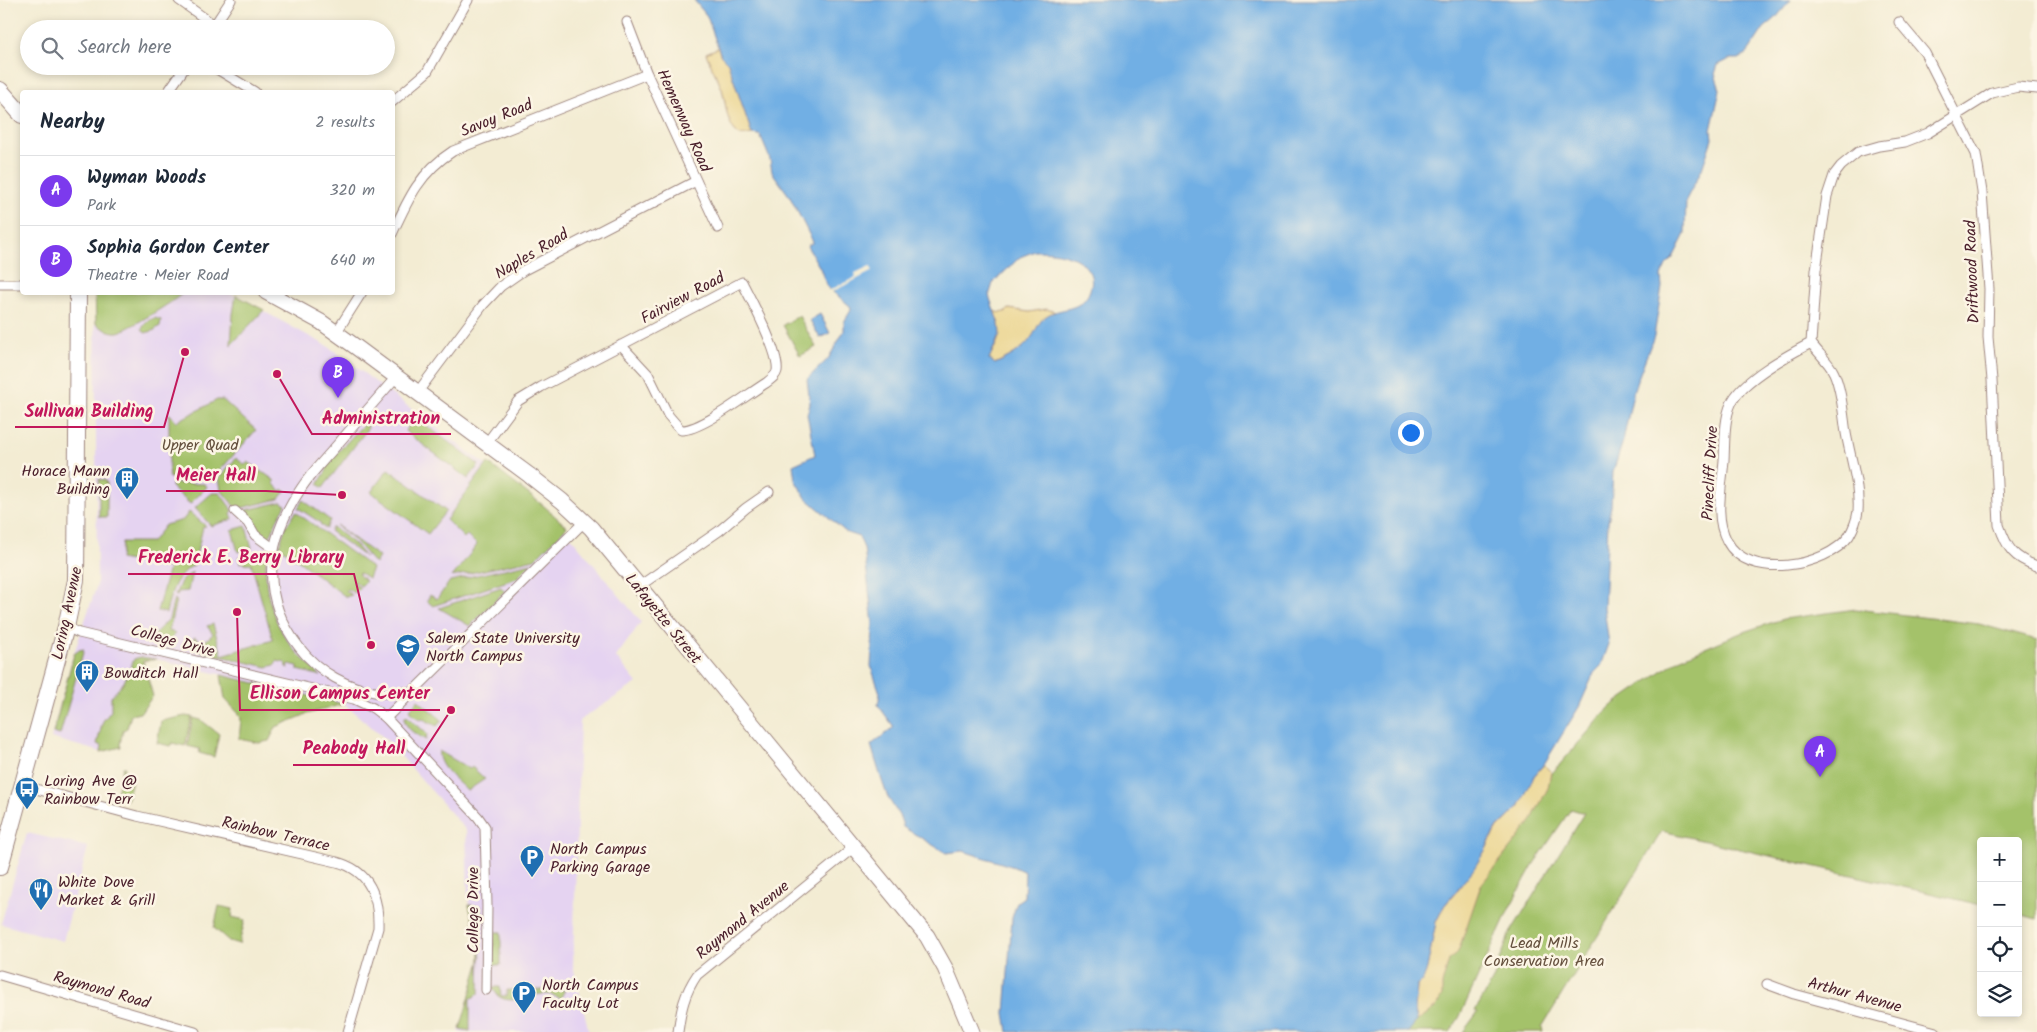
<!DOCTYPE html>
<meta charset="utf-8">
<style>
:root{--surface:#fff;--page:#f2f2f3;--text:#1f2937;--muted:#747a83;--line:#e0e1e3;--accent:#7c3aed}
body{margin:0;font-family:Kalam,sans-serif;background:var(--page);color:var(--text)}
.controls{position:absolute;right:15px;bottom:15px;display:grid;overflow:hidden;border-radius:5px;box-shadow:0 2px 8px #0003}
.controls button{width:45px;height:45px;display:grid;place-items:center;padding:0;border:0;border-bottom:1px solid var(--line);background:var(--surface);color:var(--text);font:25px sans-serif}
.you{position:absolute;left:1410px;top:432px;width:18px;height:18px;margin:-12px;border:4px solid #fff;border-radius:50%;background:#1a73e8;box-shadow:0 0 0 8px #1a73e833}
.badge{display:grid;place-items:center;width:32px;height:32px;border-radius:50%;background:var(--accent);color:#fff;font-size:16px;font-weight:700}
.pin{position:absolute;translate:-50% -41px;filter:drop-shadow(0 1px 2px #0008)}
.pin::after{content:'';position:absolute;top:26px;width:18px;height:15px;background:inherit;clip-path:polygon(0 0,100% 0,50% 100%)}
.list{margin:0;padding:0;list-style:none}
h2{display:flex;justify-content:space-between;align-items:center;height:65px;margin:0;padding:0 20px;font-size:21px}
h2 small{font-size:16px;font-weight:400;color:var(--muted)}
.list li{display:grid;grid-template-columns:32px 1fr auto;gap:15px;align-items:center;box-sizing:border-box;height:70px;padding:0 20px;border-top:1px solid var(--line)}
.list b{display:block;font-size:19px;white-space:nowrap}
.list p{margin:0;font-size:16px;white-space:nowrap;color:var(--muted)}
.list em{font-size:16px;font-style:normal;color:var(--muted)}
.icon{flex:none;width:28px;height:28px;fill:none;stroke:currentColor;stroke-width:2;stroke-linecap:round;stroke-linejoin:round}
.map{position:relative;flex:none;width:2037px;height:1032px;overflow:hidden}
.search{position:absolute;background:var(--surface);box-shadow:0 2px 8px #0003;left:20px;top:20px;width:375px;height:55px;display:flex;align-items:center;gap:12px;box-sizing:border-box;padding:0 18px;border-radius:28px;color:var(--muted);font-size:19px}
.panel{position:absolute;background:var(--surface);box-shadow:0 2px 8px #0003;left:20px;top:90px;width:375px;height:205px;border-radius:5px}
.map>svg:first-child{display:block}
</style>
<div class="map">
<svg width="2037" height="1032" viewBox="0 0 2037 1032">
<rect width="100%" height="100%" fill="#fcf5e5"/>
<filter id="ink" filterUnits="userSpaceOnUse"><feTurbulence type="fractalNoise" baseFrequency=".02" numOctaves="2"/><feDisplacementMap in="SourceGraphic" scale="10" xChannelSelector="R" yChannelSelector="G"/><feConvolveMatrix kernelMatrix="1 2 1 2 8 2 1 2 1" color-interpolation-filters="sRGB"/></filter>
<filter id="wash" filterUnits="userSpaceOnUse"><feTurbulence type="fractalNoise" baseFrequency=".0096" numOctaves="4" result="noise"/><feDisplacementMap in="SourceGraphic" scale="20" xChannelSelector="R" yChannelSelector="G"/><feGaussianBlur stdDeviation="1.12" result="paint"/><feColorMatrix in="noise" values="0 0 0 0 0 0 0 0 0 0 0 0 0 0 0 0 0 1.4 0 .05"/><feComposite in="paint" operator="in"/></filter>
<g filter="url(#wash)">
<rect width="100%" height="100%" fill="#f3ecd3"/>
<g fill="#e5d3f1">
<polygon points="95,293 230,293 329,347 530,498 561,525 641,622 616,657 637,683 580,720 573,966 589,1032 459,1032 481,957 468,899 466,830 388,741 344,704 161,660 149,659 143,660 110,721 101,752 51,738 73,656 97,585"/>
<polygon points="27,833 88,847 63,941 1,924"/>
</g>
<g fill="#a4c26a" stroke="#77704a">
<path d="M95,293V292L183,293C176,300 128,330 118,332C110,333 102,328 96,324Z"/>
<polygon points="236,295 264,310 231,345 233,314"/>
<polygon points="799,316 816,347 800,356 783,325"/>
<path d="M155,318L161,320L160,326L153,331L145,333L142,329C145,323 148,320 155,318Z"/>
<polygon points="217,400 223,400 256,430 214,477 169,478 169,414 171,415 176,422"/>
<polygon points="374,413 367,423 368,428 323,488 318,484 327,470 325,466"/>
<polygon points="415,417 479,465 468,479 405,431"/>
<polygon points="236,458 245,465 248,462 274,480 274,484 281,491 283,489 285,491 279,499 237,509 235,507 221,490 219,478"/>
<polygon points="488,463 544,506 567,527 535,559 452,577 477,545 467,535 464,538 446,520"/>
<polygon points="388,469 446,511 428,534 371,492"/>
<polygon points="99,479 105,480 107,483 107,517 99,517"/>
<polygon points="173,483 205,484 207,487 190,504 171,487"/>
<polygon points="212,493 220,493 233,511 231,513 233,519 211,526 195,508"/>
<polygon points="303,500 330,520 326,529 320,524 321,523 298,508"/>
<path d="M281,502L286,505L277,520L269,539C256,532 252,522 242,511Z"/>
<path d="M189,512L206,526L203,527L194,565C175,576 171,592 166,613L157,611L169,568L120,559L122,542H152L165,525L183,520Z"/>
<polygon points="296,512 372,568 368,578 360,573 358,574 366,581 361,586 354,581 353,582 360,588 354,593 348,589 346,591 352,595 346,597 279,546 286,526"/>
<polygon points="336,525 379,557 375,564 355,541"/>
<polygon points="246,526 252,548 238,552 232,530"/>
<polygon points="333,527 355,545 365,557 330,531"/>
<path d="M264,550L267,553C262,587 272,623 294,649C302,659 313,668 321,676L298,670V666L289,664L288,668L286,667V663L277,661L275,665L267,667L194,650L193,648L194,637L203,643L213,634L207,626L213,624L222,655L273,640L251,563L244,564L243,562L240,563L239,557Z"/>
<polygon points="532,563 517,578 433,606 427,601 430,595 437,599 450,581"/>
<polygon points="192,572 188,591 178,592 177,596 175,595 181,581"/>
<polygon points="501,587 505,591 470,626 439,608"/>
<polygon points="174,599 176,600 169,631 175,633 171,642 153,635 169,619"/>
<polygon points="1856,609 1979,624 2037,640 2037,919 2018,914 2018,841 1981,841 1981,905 1662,831 1542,1027 1543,1032 1463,1032 1478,1012 1475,1011 1493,980 1509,935 1584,813 1571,809 1533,865 1510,907 1459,1018 1450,1032 1406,1032 1457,944 1496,850 1519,811 1610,707 1679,659 1743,632 1783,619"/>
<polygon points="84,649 60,735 53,733 74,654 79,650"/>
<polygon points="140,657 156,659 143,661 153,696 140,713 131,715 127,728 123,730 120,744 121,747 101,752 102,746 97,744 103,721 111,711 111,697 124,682 134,659"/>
<polygon points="221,675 344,704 307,714 276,727 269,741 259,743 239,739 241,720 240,715 225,699"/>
<polygon points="418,700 442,720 437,726 423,719 420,720 411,713 410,709"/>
<polygon points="185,716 192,717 185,746 172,743 171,746 157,743 161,721"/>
<path d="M407,716L425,732L427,734L426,740C417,735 406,730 404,718Z"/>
<polygon points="193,718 201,720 219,734 214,757 199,753 200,749 187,746"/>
<path d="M439,751L470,769L472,767L485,779L467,791C458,781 436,766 439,751Z"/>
<polygon points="123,767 125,767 123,778 132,780 127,800 116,797"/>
<polygon points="469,905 479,906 481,907 479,994 470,999 470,1031 460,1029 481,957"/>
<polygon points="219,906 233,909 232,917 245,920 239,944 229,941 214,928"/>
<polygon points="494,932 501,932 501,965 493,965"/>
<path d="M492,987H500L501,996H507V990H565L560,999C539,984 516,1009 498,996Z"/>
</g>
<g fill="#eeda9e" stroke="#9c7c64">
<path d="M718,48L721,56L728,63L752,134C746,135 741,137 737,133C726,123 726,102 722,89C717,76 710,65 706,53Z"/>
<path d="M1009,309L1029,312L1047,309L1055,312C1036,322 1042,324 1031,339C1022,351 1008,358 994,364L989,359C991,352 996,347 998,340C1000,330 997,321 993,311C1000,313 1004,314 1009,309Z"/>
<polygon points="1544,764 1551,771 1548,788 1530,823 1481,885 1458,952 1449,960 1442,984 1442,996 1436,1007 1417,1021 1415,1010 1417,987 1423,978 1427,968 1436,922 1444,906 1457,891 1486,849 1495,831 1519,807 1534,776"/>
</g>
<g fill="#71afe4" stroke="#5e6788" fill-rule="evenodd">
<path d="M694,0H1791L1775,19L1764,28L1746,55L1739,59H1730L1718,65L1715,74L1720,90L1711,130L1712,139L1702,169L1686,200L1685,234L1673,258L1666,265L1661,276L1662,287L1654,336L1634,389L1623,441L1613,472L1611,506L1608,522L1604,608L1609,644L1601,666L1594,673L1579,707L1544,764L1534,776L1519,807L1495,830L1486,849L1473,870L1444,906L1436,922L1427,968L1424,978L1417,987L1415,1010L1417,1021L1408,1032H1008L1005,1013L1012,918L1017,902L1024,897L1025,872L1014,867L963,851L946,853L903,827C901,815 892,806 887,795C881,779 876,762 871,745L894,727L878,705L880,693L871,667L873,625L864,548L859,537L847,533L806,498L795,480L793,465L815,455L807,414L810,404L807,379L828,359L844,331V322L851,310L850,306L827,287L820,268L807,246L813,242L790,197L772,172L770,159L760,135L752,134L728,63L721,56L707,16ZM1035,251C1050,251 1073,253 1085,266C1092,274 1093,280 1090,290C1081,316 1054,304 1041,321C1037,326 1035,333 1031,338C1023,350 1008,358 995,364L989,359L1000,334L999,324L989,296L993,283L1020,257Z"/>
<polygon points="820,314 830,333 820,338 810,320"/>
</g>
<polygon fill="#f3ecd3" points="870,266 873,271 830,293 828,291 856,277 855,273"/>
</g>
<g filter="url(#ink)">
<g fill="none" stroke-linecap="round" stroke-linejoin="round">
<defs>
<g id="street">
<polyline points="179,0 214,25"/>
<polyline points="627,22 647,74 718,228"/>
<path d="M1899,22L1925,53L1976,154L1982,192L1989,289L1988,337L1992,380L1999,525C2007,548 2013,558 2037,566"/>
<polyline points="212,29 231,0"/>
<polyline points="212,66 255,92"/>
<polyline points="168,92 186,66"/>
<polyline points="392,102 427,72 468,0"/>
<path d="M392,234C408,199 420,172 453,151L647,74"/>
<polyline points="0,284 22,284"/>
<polyline points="336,333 362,292"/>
<path d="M1811,343C1788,355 1741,380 1731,404C1724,420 1725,442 1724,460C1722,487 1714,517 1727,541C1747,581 1827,567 1849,536C1853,529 1857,519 1858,511C1860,487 1850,456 1846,433C1843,414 1842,391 1834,373C1829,362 1818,353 1811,343L1816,270L1827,196L1834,175L1841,166L1858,152L1879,146L1905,142L1928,133L1992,93L2018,87L2037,89"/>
<path d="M396,377C376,400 356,423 336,446C325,459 312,472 302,487C266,540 258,594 299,647C318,672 349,689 380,693C388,694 398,692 406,692"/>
<polyline points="417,393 483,305 501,286 524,270 696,181"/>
<path d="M486,444L518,401L541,387L742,282C751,300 780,353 777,371C776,376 771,379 766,383C748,394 701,431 681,430L668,415L648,374L621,345"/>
<polyline points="235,511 248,523 255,535 273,548"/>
<polyline points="638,587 719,531 746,508 769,492"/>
<polyline points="66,627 79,633 354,699 373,708 386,718 478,817 485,827 487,906 486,990"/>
<polyline points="386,718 584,522"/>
<path d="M21,785L137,816L337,862C370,871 379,897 378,928L348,1032"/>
<polyline points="0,975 195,1032"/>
<polyline points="1767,984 1794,994 1936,1032"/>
<path d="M678,1032C681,1010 684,994 697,975L853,848"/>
</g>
<polyline id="primary" points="266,292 321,322 356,347 529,475 562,501 591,528 927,936 945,968 972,1032"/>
<g id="highway">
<polyline points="0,90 22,115"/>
<polyline points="0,867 66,627 76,580 78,292"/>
</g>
</defs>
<use href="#street" stroke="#9e867f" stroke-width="11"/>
<use href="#primary" stroke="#9e867f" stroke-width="17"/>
<use href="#highway" stroke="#9e867f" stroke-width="18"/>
<use href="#street" stroke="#fff" stroke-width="9"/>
<use href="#primary" stroke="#fff" stroke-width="15"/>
<use href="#highway" stroke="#fff" stroke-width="16"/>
</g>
</g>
<defs>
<symbol id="building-pin" viewBox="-11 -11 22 30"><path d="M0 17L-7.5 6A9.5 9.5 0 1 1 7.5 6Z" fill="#1f6fb2" stroke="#fcf5e5"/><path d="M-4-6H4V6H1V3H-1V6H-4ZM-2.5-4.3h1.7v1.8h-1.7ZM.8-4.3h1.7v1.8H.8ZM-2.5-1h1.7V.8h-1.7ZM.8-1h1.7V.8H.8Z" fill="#fff"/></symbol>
<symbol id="university-pin" viewBox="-11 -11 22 30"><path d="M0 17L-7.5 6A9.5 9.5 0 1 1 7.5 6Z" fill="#1f6fb2" stroke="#fcf5e5"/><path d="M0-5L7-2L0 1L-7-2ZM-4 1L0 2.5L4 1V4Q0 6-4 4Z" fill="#fff"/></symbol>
<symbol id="bus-pin" viewBox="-11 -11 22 30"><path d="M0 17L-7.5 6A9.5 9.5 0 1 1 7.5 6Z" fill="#1f6fb2" stroke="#fcf5e5"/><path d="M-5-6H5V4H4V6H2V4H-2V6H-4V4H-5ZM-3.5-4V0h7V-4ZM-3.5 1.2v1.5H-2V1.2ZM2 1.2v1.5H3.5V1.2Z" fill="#fff"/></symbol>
<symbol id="parking-pin" viewBox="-11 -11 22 30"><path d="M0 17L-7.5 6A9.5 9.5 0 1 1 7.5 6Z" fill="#1f6fb2" stroke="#fcf5e5"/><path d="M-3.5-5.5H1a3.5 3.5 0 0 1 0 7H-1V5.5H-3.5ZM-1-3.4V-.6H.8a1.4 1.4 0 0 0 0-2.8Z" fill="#fff"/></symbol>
<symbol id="restaurant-pin" viewBox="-11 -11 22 30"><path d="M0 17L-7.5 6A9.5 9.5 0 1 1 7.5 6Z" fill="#1f6fb2" stroke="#fcf5e5"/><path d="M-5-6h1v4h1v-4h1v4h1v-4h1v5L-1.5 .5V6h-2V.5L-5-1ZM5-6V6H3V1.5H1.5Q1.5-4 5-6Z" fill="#fff"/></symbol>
</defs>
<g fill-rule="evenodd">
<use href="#building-pin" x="113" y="465" width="28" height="38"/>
<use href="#university-pin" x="394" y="632" width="28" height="38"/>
<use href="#building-pin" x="73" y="658" width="28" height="38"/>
<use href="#bus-pin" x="13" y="775" width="28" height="38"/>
<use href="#parking-pin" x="518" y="843" width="28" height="38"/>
<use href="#restaurant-pin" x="27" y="876" width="28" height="38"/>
<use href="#parking-pin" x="510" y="979" width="28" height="38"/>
</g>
<g text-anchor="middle" stroke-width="5" stroke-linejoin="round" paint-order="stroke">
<g font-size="16" fill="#4a1f2b" stroke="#fcf5e5">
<text transform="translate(496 117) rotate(-22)" y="6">Savoy Road</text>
<text transform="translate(685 120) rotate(66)" y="6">Hemenway Road</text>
<text transform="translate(531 253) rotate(-31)" y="6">Naples Road</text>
<text transform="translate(1971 272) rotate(-92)" y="6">Driftwood Road</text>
<text transform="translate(682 297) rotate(-28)" y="6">Fairview Road</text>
<text transform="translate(1709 473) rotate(-87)" y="6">Pinecliff Drive</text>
<text transform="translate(66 613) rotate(-78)" y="6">Loring Avenue</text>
<text transform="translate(664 618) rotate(51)" y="6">Lafayette Street</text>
<text transform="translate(173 640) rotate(15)" y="6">College Drive</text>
<text transform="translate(276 833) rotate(13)" y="6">Rainbow Terrace</text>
<text transform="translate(472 910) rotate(-90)" y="6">College Drive</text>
<text transform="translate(742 919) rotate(-39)" y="6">Raymond Avenue</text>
<text transform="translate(102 989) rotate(16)" y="6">Raymond Road</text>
<text transform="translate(1855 994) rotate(15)" y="6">Arthur Avenue</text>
</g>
<g font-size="16" fill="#65503e" stroke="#fcf5e5">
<text x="200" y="450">Upper Quad</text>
<text x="1544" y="948">Lead Mills<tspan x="1544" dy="18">Conservation Area</tspan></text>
</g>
<g font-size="16" fill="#4a1f2b" stroke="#fcf5e5" text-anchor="start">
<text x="110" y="476" text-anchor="end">Horace Mann<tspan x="110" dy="18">Building</tspan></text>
<text x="426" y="643">Salem State University<tspan x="426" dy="18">North Campus</tspan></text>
<text x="104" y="678">Bowditch Hall</text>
<text x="44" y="786">Loring Ave @<tspan x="44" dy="18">Rainbow Terr</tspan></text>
<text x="550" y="854">North Campus<tspan x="550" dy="18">Parking Garage</tspan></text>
<text x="58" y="887">White Dove<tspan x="58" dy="18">Market &amp; Grill</tspan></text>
<text x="542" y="990">North Campus<tspan x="542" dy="18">Faculty Lot</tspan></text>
</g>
</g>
<path fill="none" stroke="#c2185b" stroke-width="2" d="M185 352L164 427H15M277 374L312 434H451M342 495L266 491H166M371 645L354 574H128M237 612L240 710H440M451 710L415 765H293"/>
<g fill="#c2185b" stroke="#fcf5e5" stroke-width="2">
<circle cx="185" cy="352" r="5"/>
<circle cx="277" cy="374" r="5"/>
<circle cx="342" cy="495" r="5"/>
<circle cx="371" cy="645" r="5"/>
<circle cx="237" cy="612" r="5"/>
<circle cx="451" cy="710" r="5"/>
</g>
<g font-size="18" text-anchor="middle" font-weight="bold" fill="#c2185b" stroke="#fcf5e5" stroke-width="5" stroke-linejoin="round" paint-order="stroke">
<text x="89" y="417">Sullivan Building</text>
<text x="381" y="424">Administration</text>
<text x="216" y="481">Meier Hall</text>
<text x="241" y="563">Frederick E. Berry Library</text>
<text x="340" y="699">Ellison Campus Center</text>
<text x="354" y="754">Peabody Hall</text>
</g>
</svg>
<div class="controls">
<button>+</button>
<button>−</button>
<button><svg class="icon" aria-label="locate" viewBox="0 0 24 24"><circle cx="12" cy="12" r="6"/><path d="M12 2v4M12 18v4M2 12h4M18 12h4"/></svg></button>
<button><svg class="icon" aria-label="layers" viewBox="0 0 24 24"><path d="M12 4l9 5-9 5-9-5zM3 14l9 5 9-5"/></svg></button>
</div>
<div class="you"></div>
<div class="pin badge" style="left:1820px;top:777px">A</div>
<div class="pin badge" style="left:338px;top:398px">B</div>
<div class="search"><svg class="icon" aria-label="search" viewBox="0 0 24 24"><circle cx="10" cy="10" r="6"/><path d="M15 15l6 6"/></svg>Search here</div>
<section class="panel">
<h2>Nearby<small>2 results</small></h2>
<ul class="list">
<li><span class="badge">A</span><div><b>Wyman Woods</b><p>Park</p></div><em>320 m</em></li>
<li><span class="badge">B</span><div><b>Sophia Gordon Center</b><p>Theatre · Meier Road</p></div><em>640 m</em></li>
</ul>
</section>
</div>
